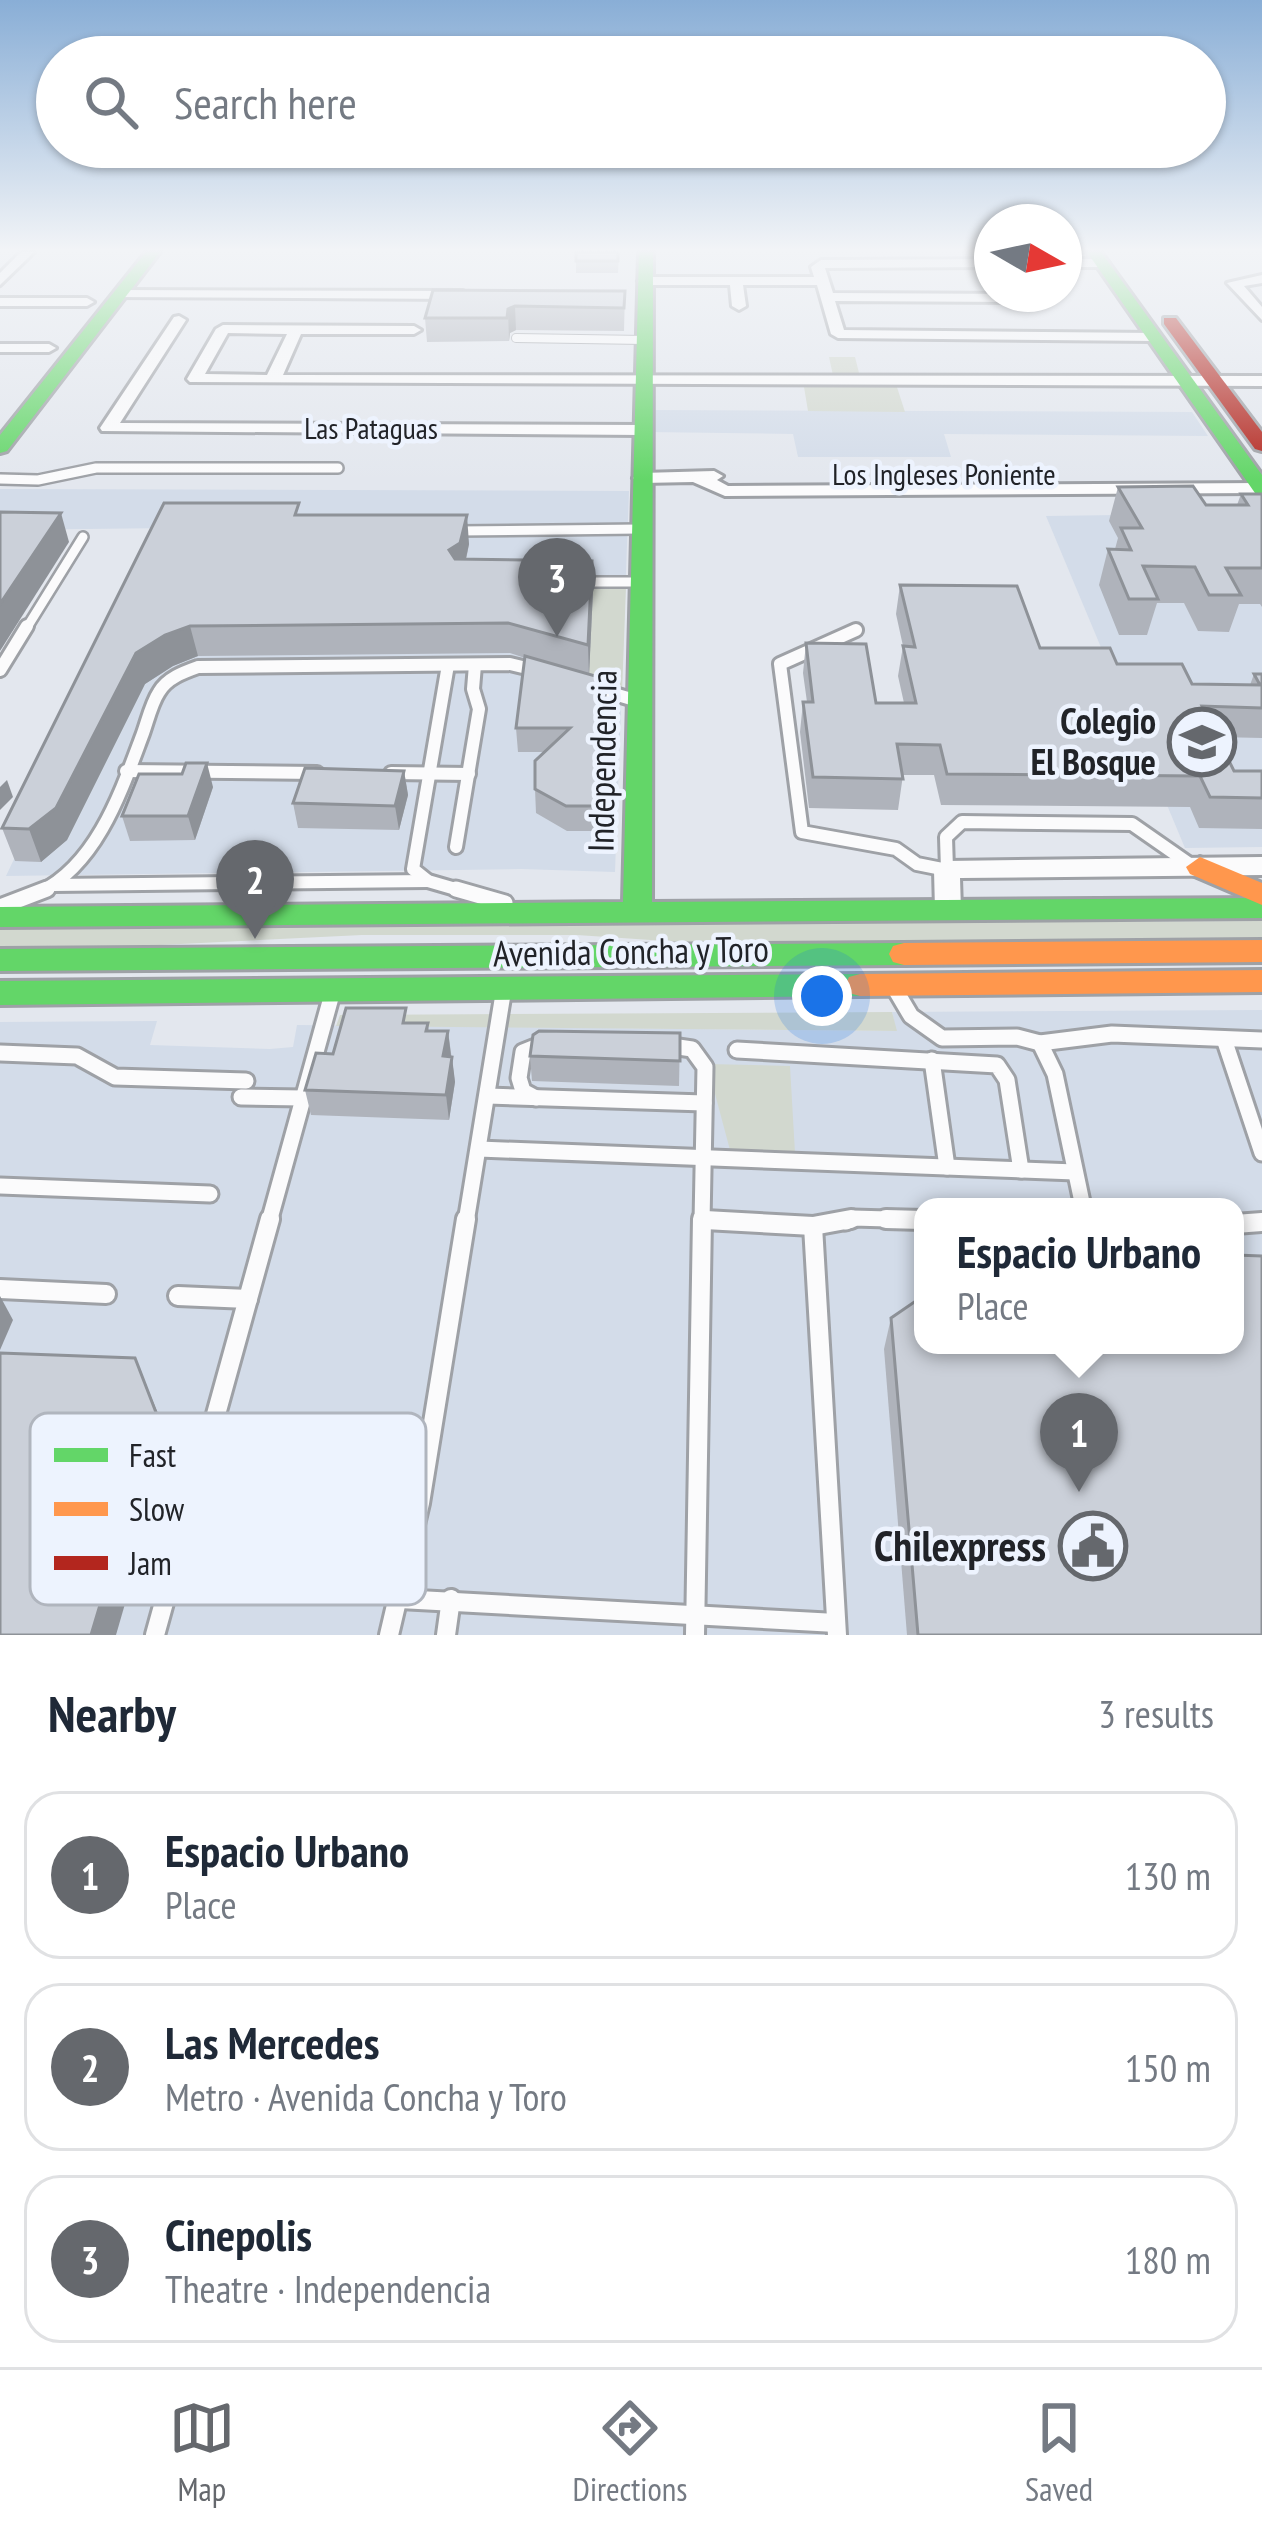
<!DOCTYPE html>
<meta charset="utf-8">
<style>
:root{--surface:#fff;--page:#f2f2f3;--text:#1f2937;--muted:#747a83;--line:#e0e1e3;--accent:#65686d}
body{margin:0;font-family:"PT Sans Narrow",sans-serif;background:var(--page);color:var(--text)}
.compass{position:absolute;left:974px;top:204px;width:108px;height:108px;border-radius:50%;background:var(--surface);box-shadow:0 3px 9px #0004;rotate:99deg}
.you{position:absolute;left:822px;top:996px;width:42px;height:42px;margin:-30px;border:9px solid #fff;border-radius:50%;background:#1a73e8;box-shadow:0 0 0 18px #1a73e833}
.badge{display:grid;place-items:center;width:78px;height:78px;border-radius:50%;background:var(--accent);color:#fff;font-size:39px;font-weight:700}
.pin{position:absolute;translate:-50% -99px;filter:drop-shadow(0 3px 6px #0008)}
.pin::after{content:'';position:absolute;top:63px;width:42px;height:36px;background:inherit;clip-path:polygon(0 0,100% 0,50% 100%)}
.popup{position:absolute;left:914px;top:1198px;width:330px;height:156px;box-sizing:border-box;display:grid;place-content:center;border-radius:24px;background:var(--surface);filter:drop-shadow(0 3px 9px #0005);font-size:39px;white-space:nowrap;color:var(--muted)}
.popup b{font-size:45px;color:var(--text)}
.popup::after{content:'';position:absolute;left:50%;top:100%;margin-left:-24px;border:24px solid transparent;border-top-color:var(--surface)}
.list{margin:0;padding:0;list-style:none}
h2{display:flex;justify-content:space-between;align-items:center;height:156px;margin:0;padding:0 48px;font-size:51px}
h2 small{font-size:39px;font-weight:400;color:var(--muted)}
.list li{display:grid;grid-template-columns:78px 1fr auto;gap:36px;align-items:center;box-sizing:border-box;height:168px;margin:0 24px 24px;padding:0 24px;border:3px solid var(--line);border-radius:36px}
.list b{display:block;font-size:45px;white-space:nowrap}
.list p{margin:0;font-size:39px;white-space:nowrap;color:var(--muted)}
.list em{font-size:39px;font-style:normal;color:var(--muted)}
.icon{flex:none;width:66px;height:66px;fill:none;stroke:currentColor;stroke-width:2;stroke-linecap:round;stroke-linejoin:round}
.map{position:relative;flex:none;width:1262px;height:1635px;overflow:hidden}
.search{position:absolute;background:var(--surface);box-shadow:0 3px 9px #0004;left:36px;right:36px;top:36px;height:132px;display:flex;align-items:center;gap:30px;box-sizing:border-box;padding:0 42px;border-radius:66px;color:var(--muted);font-size:45px}
.sheet{height:732px;background:var(--surface)}
nav{display:flex;justify-content:space-around;align-items:center;box-sizing:border-box;height:168px;border-top:3px solid var(--line);background:var(--surface);font-size:33px;color:var(--muted)}
nav a{display:grid;justify-items:center;gap:6px}
nav .on{color:var(--accent)}
.map>svg:first-child{display:block}
</style>
<div class="map">
<svg width="1262" height="1635" viewBox="0 0 1262 1635">
<rect width="100%" height="100%" fill="#e3e7ee"/>
<g fill="#d3dce9" fill-rule="evenodd">
<polygon points="648,410 1192,412 1208,436 944,434 951,457 798,457 793,434 647,432"/>
<polygon points="0,489 629,491 615,872 521,869 6,876 171,528 0,530"/>
<polygon points="1262,513 1262,847 1185,848 1046,516"/>
<path d="M1262,1010V1635H0V1022L157,1021L150,1045L270,1049L293,1047L297,1025L896,1031L892,1012ZM923,1207H1235V1345H923Z"/>
</g>
<g fill="#d2d8cf">
<polygon points="829,357 855,357 861,381 895,381 905,412 808,411 803,381 834,380"/>
<polygon points="593,587 626,587 622,692 588,682"/>
<polygon points="1262,921 1262,941 695,943 577,935 362,935 0,953 0,926"/>
<polygon points="892,1012 897,1031 336,1026 340,1015"/>
<polygon points="707,1064 790,1066 795,1153 730,1150"/>
</g>
<g fill="none" stroke-linecap="round" stroke-linejoin="round">
<defs>
<polyline id="lane-far4" points="516,338 644,340"/>
<g id="lane-far3">
<polyline points="0,479 38,480 96,468 338,468"/>
<polyline points="457,531 640,529"/>
<polyline points="576,582 640,582"/>
<polyline points="26,629 83,537"/>
</g>
<g id="lane-far2">
<polyline points="856,630 780,664 802,832 896,849 917,864 947,870 946,837 962,822 1132,824 1188,863"/>
<polyline points="448,665 413,869 428,881 466,892"/>
<polyline points="0,670 27,626"/>
<polyline points="594,688 638,701"/>
<polyline points="126,771 317,773"/>
<polyline points="391,773 469,774"/>
<polyline points="456,847 479,709 473,689 475,665"/>
<polyline points="53,885 428,881"/>
<path d="M40,892C97,864 121,792 142,736C147,723 151,704 159,692C167,678 184,672 198,667L510,664L535,670"/>
</g>
<g id="lane-far1">
<polyline points="456,889 505,903"/>
<polyline points="0,907 47,889"/>
<polyline points="895,989 911,1016 942,1038 1017,1037 1040,1043 1112,1034 1262,1040"/>
<polyline points="1224,1039 1262,1153"/>
<polyline points="1040,1043 1055,1074 1083,1207"/>
<polyline points="665,1045 692,1049 705,1067 702,1222"/>
<polyline points="737,1050 997,1065 1007,1080 1021,1170"/>
<polyline points="0,1053 77,1056 115,1077 246,1081"/>
<polyline points="932,1060 947,1167"/>
<polyline points="488,1096 704,1103"/>
<polyline points="241,1097 303,1098"/>
<polyline points="536,1098 523,1091 519,1078 523,1052 543,1044"/>
<polyline points="479,1149 1075,1172"/>
<polyline points="0,1186 210,1194"/>
<polyline points="705,1220 740,1222"/>
<polyline points="269,1222 332,994"/>
<polyline points="466,1222 504,988"/>
<polyline points="846,1222 853,1218 923,1220"/>
</g>
<g id="lane">
<polyline points="886,1219 923,1220"/>
<polyline points="705,1220 813,1226 851,1219"/>
<polyline points="1235,1224 1262,1222"/>
<polyline points="813,1226 837,1635"/>
<polyline points="0,1289 106,1294"/>
<polyline points="178,1296 248,1299"/>
<polyline points="400,1599 836,1623"/>
<polyline points="155,1635 270,1219"/>
<polyline points="389,1635 420,1503 466,1219"/>
<polyline points="446,1635 451,1599"/>
<polyline points="695,1635 702,1219"/>
</g>
<g id="street">
<polygon points="21,252 34,252 0,285 0,273"/>
<polygon points="992,259 992,267 825,268 833,293 1025,294 1031,298 1024,302 835,301 844,330 1154,333 1161,337 1154,341 838,338 831,334 817,285 743,285 746,306 739,310 732,306 730,285 645,285 638,281 645,277 814,277 811,267 821,260"/>
<polygon points="1064,259 1102,259 1109,263 1102,267 1064,267"/>
<polygon points="1262,275 1262,283 1244,286 1262,307 1262,320 1227,283"/>
<polygon points="120,290 463,291 470,295 463,299 115,297 113,294"/>
<polygon points="0,298 87,298 94,302 87,306 0,306"/>
<polygon points="179,316 186,320 120,423 643,425 651,430 643,435 102,431 100,428 174,317"/>
<path d="M223,325L414,326L421,330L414,334H301L283,375L1262,376V386L190,382L187,379L216,329ZM228,333L287,334L267,375L205,374Z"/>
<polygon points="0,344 49,344 56,348 49,352 0,352"/>
<polygon points="714,471 723,476 717,480 728,486 1261,483 1262,493 725,496 693,482 642,483 633,478 642,473"/>
<polygon points="1262,857 1262,875 960,878 961,910 957,916 939,916 935,910 934,870 947,861"/>
</g>
<g id="fast">
<polygon points="146,252 160,252 7,451 0,453 0,435"/>
<polygon points="639,252 653,252 652,902 1262,898 1262,918 0,927 0,907 623,902"/>
<polygon points="1087,252 1101,252 1262,475 1262,495 1255,493"/>
<polygon points="904,943 915,946 919,954 915,962 904,965 0,971 0,949"/>
<polygon points="860,974 871,977 875,985 871,993 860,996 0,1005 0,981"/>
</g>
<g id="slow">
<polygon points="1200,857 1262,883 1262,905 1190,874 1186,867"/>
<polygon points="1262,940 1262,962 904,965 893,962 889,954 893,946 904,943"/>
<polygon points="1262,970 1262,992 860,996 849,993 845,985 849,977 860,974"/>
</g>
<polygon id="jam" points="1164,318 1176,318 1262,432 1262,451 1255,449 1164,324"/>
</defs>
<use href="#lane-far4" stroke="#9ea1a6" stroke-width="10"/>
<use href="#lane-far3" stroke="#9ea1a6" stroke-width="14"/>
<use href="#lane-far2" stroke="#9ea1a6" stroke-width="18"/>
<use href="#lane-far1" stroke="#9ea1a6" stroke-width="21"/>
<use href="#lane" stroke="#9ea1a6" stroke-width="24"/>
<use href="#street" stroke="#9ea1a6" stroke-width="6"/>
<use href="#fast" stroke="#9ea1a6" stroke-width="6"/>
<use href="#slow" stroke="#9ea1a6" stroke-width="6"/>
<use href="#jam" stroke="#9ea1a6" stroke-width="6"/>
<use href="#lane-far4" stroke="#fbfbfc" stroke-width="8"/>
<use href="#lane-far3" stroke="#fbfbfc" stroke-width="9"/>
<use href="#lane-far2" stroke="#fbfbfc" stroke-width="12"/>
<use href="#lane-far1" stroke="#fbfbfc" stroke-width="15"/>
<use href="#lane" stroke="#fbfbfc" stroke-width="18"/>
<use href="#street" fill="#fbfbfc" fill-rule="evenodd"/>
<use href="#fast" fill="#63d668" fill-rule="evenodd"/>
<use href="#slow" fill="#ff974d" fill-rule="evenodd"/>
<use href="#jam" fill="#b3261e" fill-rule="evenodd"/>
</g>
<g fill="#afb3bb">
<polygon points="619,252 618,273 576,273 576,261"/>
<polygon points="625,291 624,331 516,330 510,333 509,341 427,342 425,318"/>
<polygon points="1118,487 1206,505 1237,505 1241,494 1262,494 1262,607 1260,604 1239,604 1229,632 1198,631 1184,603 1157,603 1147,635 1119,635 1099,585 1108,549 1115,549 1118,538 1109,521"/>
<polygon points="164,503 301,515 469,544 466,560 593,591 589,674 607,703 604,751 611,751 611,831 567,831 536,813 535,789 544,752 518,752 516,728 525,658 510,653 198,656 173,666 145,684 67,840 41,862 15,861 2,828"/>
<polygon points="900,585 1040,648 1117,664 1192,684 1250,685 1254,674 1262,674 1262,738 1218,737 1234,771 1262,771 1262,829 1199,828 1190,807 941,805 934,775 903,775 898,810 809,808 800,732 803,702 807,702 803,673 806,643 876,703 904,703 898,676 903,646 896,614"/>
<polygon points="404,771 408,795 399,830 298,828 293,803"/>
<polygon points="213,787 195,840 130,841 122,816"/>
<polygon points="408,1023 428,1023 429,1031 448,1031 455,1082 449,1120 311,1115 305,1090 333,1054"/>
<polygon points="680,1033 679,1086 532,1081 530,1056"/>
<polygon points="891,1318 1262,1635 907,1635 884,1349"/>
</g>
<g fill="#8e9298">
<polygon points="515,306 516,330 510,333 509,341 508,309"/>
<polygon points="61,513 69,542 0,651 0,604"/>
<polygon points="467,515 469,544 463,572 449,550"/>
<polygon points="592,561 593,591 589,676 588,645"/>
<polygon points="190,626 198,656 173,666 145,684 67,840 41,862 29,829 136,653 165,635"/>
<polygon points="207,763 213,787 195,840 188,816"/>
<polygon points="404,771 408,795 399,830 395,806"/>
<polygon points="7,780 13,797 0,810 0,787"/>
<polygon points="448,1031 451,1056 443,1056"/>
<polygon points="452,1057 455,1082 449,1120 446,1095"/>
<polygon points="0,1296 13,1320 0,1350"/>
<polygon points="135,1358 171,1445 116,1635 91,1635"/>
</g>
<g fill="#cbd0d9" stroke="#8e9298" stroke-width="3">
<rect x="576" y="252" width="42" height="9"/>
<polygon points="433,290 625,291 624,308 515,306 508,309 507,318 425,318"/>
<polygon points="1193,486 1206,505 1248,505 1241,494 1262,494 1262,568 1226,568 1241,595 1209,595 1195,567 1143,566 1158,599 1129,599 1108,549 1131,550 1121,528 1142,528 1118,487"/>
<polygon points="164,503 299,503 295,515 467,515 460,543 449,550 455,559 592,561 588,645 508,623 190,626 165,635 136,653 56,808 29,829 2,828"/>
<polygon points="0,512 61,513 0,604"/>
<polygon points="900,585 1017,586 1040,648 1110,648 1117,664 1182,664 1192,684 1260,685 1254,674 1262,674 1262,708 1202,706 1234,771 1262,771 1262,798 1210,797 1200,776 947,774 940,745 897,744 903,779 813,777 803,702 813,702 806,643 866,644 876,703 916,703 903,646 915,647"/>
<polygon points="525,656 606,679 602,751 611,751 611,806 566,806 535,789 535,761 570,728 516,728"/>
<polygon points="186,763 207,763 188,816 122,816 139,774 182,774"/>
<polygon points="305,768 404,771 395,806 293,803"/>
<polygon points="346,1008 406,1008 403,1023 428,1023 426,1031 448,1031 443,1056 452,1057 446,1095 305,1090 316,1053 333,1054"/>
<polygon points="539,1031 680,1033 680,1061 530,1056 533,1035"/>
<polygon points="1235,1255 1262,1256 1262,1635 918,1635 891,1318 923,1296 923,1345 1235,1345"/>
<polygon points="0,1353 135,1358 157,1415 91,1635 0,1635"/>
</g>
<linearGradient id="sky" x2="0" y2="1"><stop stop-color="#89aed6"/><stop offset="0.52" stop-color="#f2f4f7"/><stop offset="1" stop-color="#f2f4f7" stop-opacity="0"/></linearGradient>
<rect width="1262" height="481" fill="url(#sky)"/>
<defs>
<symbol id="school-ring" viewBox="-11 -11 22 22"><circle r="9.5" fill="#edf3fe" stroke="#65686d" stroke-width="1.5"/><path d="M0-5L7-2L0 1L-7-2ZM-4 1L0 2.5L4 1V4Q0 6-4 4Z" fill="#65686d"/></symbol>
<symbol id="civic-ring" viewBox="-11 -11 22 22"><circle r="9.5" fill="#edf3fe" stroke="#65686d" stroke-width="1.5"/><path d="M-.6-6.5H3V-4.5H.6V-3L4-1V1h2V6H-6V1h2V-1L-.6-3ZM-1.2 2.5V6h2.4V2.5Z" fill="#65686d"/></symbol>
</defs>
<g fill-rule="evenodd">
<use href="#school-ring" x="1164" y="704" width="76" height="76"/>
<use href="#civic-ring" x="1055" y="1508" width="76" height="76"/>
</g>
<g text-anchor="middle" stroke-width="9" stroke-linejoin="round" paint-order="stroke">
<g font-size="30" fill="#212328" stroke="#edf3fe">
<text x="371" y="439">Las Pataguas</text>
<text x="944" y="485">Los Ingleses Poniente</text>
</g>
<g font-size="36" font-weight="bold" fill="#212328" stroke="#edf3fe" text-anchor="end">
<text x="1156" y="734">Colegio<tspan x="1156" dy="41">El Bosque</tspan></text>
</g>
<g font-size="36" fill="#212328" stroke="#edf3fe">
<text transform="translate(602 761) rotate(-89)" y="13">Independencia</text>
<text transform="translate(631 951) rotate(-1)" y="13">Avenida Concha y Toro</text>
</g>
<g font-size="42" font-weight="bold" fill="#212328" stroke="#edf3fe" text-anchor="end">
<text x="1046" y="1561">Chilexpress</text>
</g>
</g>
<rect x="30" y="1413" width="396" height="192" rx="18" fill="#edf3fe" stroke="#b0b5be" stroke-width="3"/>
<rect x="54" y="1448" width="54" height="14" fill="#63d668"/>
<rect x="54" y="1502" width="54" height="14" fill="#ff974d"/>
<rect x="54" y="1556" width="54" height="14" fill="#b3261e"/>
<g font-size="33" fill="#212328">
<text x="129" y="1467">Fast</text>
<text x="129" y="1521">Slow</text>
<text x="129" y="1575">Jam</text>
</g>
</svg>
<svg class="compass" viewBox="-18 -18 36 36"><path d="M0-13l5 13h-10z" fill="#e53935"/><path d="M0 13l5-13h-10z" fill="#747a83"/></svg>
<div class="you"></div>
<div class="pin badge" style="left:1079px;top:1492px">1</div>
<div class="popup"><b>Espacio Urbano</b>Place</div>
<div class="pin badge" style="left:255px;top:939px">2</div>
<div class="pin badge" style="left:557px;top:637px">3</div>
<div class="search"><svg class="icon" aria-label="search" viewBox="0 0 24 24"><circle cx="10" cy="10" r="6"/><path d="M15 15l6 6"/></svg>Search here</div>
</div>
<section class="sheet">
<h2>Nearby<small>3 results</small></h2>
<ul class="list">
<li><span class="badge">1</span><div><b>Espacio Urbano</b><p>Place</p></div><em>130 m</em></li>
<li><span class="badge">2</span><div><b>Las Mercedes</b><p>Metro · Avenida Concha y Toro</p></div><em>150 m</em></li>
<li><span class="badge">3</span><div><b>Cinepolis</b><p>Theatre · Independencia</p></div><em>180 m</em></li>
</ul>
</section>
<nav>
<a class="on"><svg class="icon" aria-label="map" viewBox="0 0 24 24"><path d="M3 6l6-2 6 2 6-2v14l-6 2-6-2-6 2zM9 4v14M15 6v14"/></svg>Map</a>
<a><svg class="icon" aria-label="directions" viewBox="0 0 24 24"><path d="M12 3l9 9-9 9-9-9zM9 14v-3h6M13 9l2 2-2 2"/></svg>Directions</a>
<a><svg class="icon" aria-label="saved" viewBox="0 0 24 24"><path d="M7 4h10v16l-5-4-5 4z"/></svg>Saved</a>
</nav>
